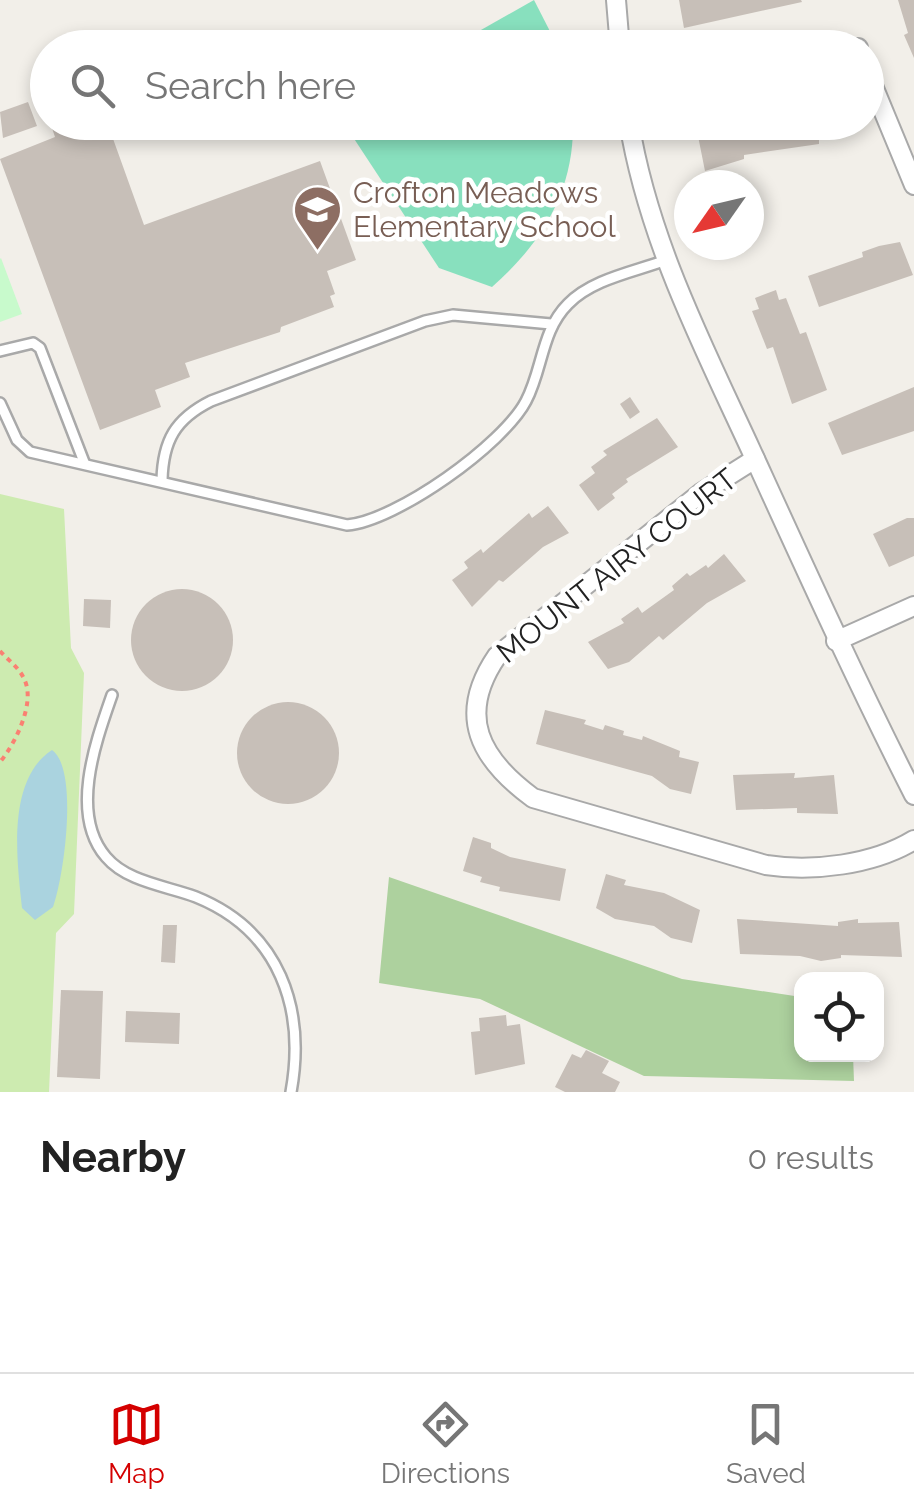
<!DOCTYPE html>
<style>
:root{--surface:#fff;--page:#f6f6f6;--text:#222;--muted:#767676;--line:#e0e0e0;--accent:#d40000}
body{margin:0;font-family:Raleway,sans-serif;background:var(--page);color:var(--text)}
.controls{position:absolute;right:30px;bottom:30px;display:grid;overflow:hidden;border-radius:20px;box-shadow:0 5px 15px #0003}
.controls button{width:90px;height:90px;display:grid;place-items:center;padding:0;border:0;border-bottom:2px solid var(--line);background:var(--surface);color:var(--text);font:50px sans-serif}
.compass{position:absolute;left:674px;top:170px;width:90px;height:90px;border-radius:50%;background:var(--surface);box-shadow:0 5px 15px #0003;rotate:236deg}
.list{margin:0;padding:0;list-style:none}
h2{display:flex;justify-content:space-between;align-items:center;height:130px;margin:0;padding:0 40px;font-size:42px}
h2 small{font-size:32px;font-weight:400;color:var(--muted)}
.icon{flex:none;width:55px;height:55px;fill:none;stroke:currentColor;stroke-width:2;stroke-linecap:round;stroke-linejoin:round}
.map{position:relative;flex:none;width:914px;height:1092px;overflow:hidden}
.search{position:absolute;background:var(--surface);box-shadow:0 5px 15px #0003;left:30px;right:30px;top:30px;height:110px;display:flex;align-items:center;gap:25px;box-sizing:border-box;padding:0 35px;border-radius:55px;color:var(--muted);font-size:38px}
.sheet{height:280px;background:var(--surface)}
nav{display:flex;justify-content:space-around;align-items:center;box-sizing:border-box;height:140px;border-top:2px solid var(--line);background:var(--surface);font-size:28px;color:var(--muted)}
nav a{display:grid;justify-items:center;gap:5px}
nav .on{color:var(--accent)}
.map>svg:first-child{display:block}
</style>
<div class="map">
<svg width="914" height="1092" viewBox="0 0 914 1092">
<rect width="100%" height="100%" fill="#f2efe9"/>
<polygon fill="#cdebb0" points="0,494 64,509 71,648 84,673 74,914 56,933 49,1092 0,1092"/>
<polygon fill="#add19e" points="389,877 682,979 801,997 802,1054 853,1055 854,1081 644,1076 480,999 379,983"/>
<polygon fill="#c8facc" points="1,258 22,314 0,322 0,259"/>
<g fill="#88e0be">
<polygon points="534,0 558,47 451,47"/>
<path d="M348,122L573,123C574,191 542,243 492,287L439,268L347,128Z"/>
</g>
<path fill="#aad3df" d="M52,750C79,769 64,877 53,907L35,920L22,908C17,861 6,780 52,750Z"/>
<g fill="#c7bfb8">
<polygon points="679,0 801,0 802,2 684,28"/>
<polygon points="898,0 914,0 914,58 904,35 908,33"/>
<polygon points="28,102 37,126 3,138 0,112"/>
<polygon points="50,122 107,122 144,225 320,161 356,260 327,271 335,294 330,296 334,307 281,327 280,332 185,363 190,377 155,390 161,407 100,430 0,159 55,137"/>
<polygon points="324,122 326,129 308,135 305,125"/>
<polygon points="735,122 846,122 847,127 836,129 837,136 819,140 819,144 744,155 744,159 705,171 698,136"/>
<polygon points="900,242 913,275 819,307 808,276 863,257 862,252 879,246"/>
<polygon points="776,290 779,300 786,298 800,334 806,332 827,390 792,404 773,347 767,349 752,311 759,309 755,298"/>
<polygon points="914,387 914,431 842,455 828,423"/>
<polygon points="630,397 640,412 630,419 620,404"/>
<polygon points="657,418 678,447 626,479 628,482 612,494 615,498 598,511 579,485 595,473 591,467 607,455 603,451"/>
<polygon points="548,506 569,533 543,547 503,582 499,580 472,607 452,580 468,568 464,562 481,549 483,553 529,513 532,518"/>
<polygon points="907,518 914,518 914,556 889,567 873,534"/>
<polygon points="724,554 746,581 707,603 663,640 659,636 629,662 608,669 588,642 624,623 621,619 638,607 642,613 674,590 672,586 687,573 690,576 706,565 708,568"/>
<circle cx="182" cy="640" r="51"/>
<polygon points="84,599 111,600 110,628 83,626"/>
<circle cx="288" cy="753" r="51"/>
<polygon points="545,710 586,720 584,724 603,730 605,725 624,731 623,735 642,740 643,736 680,751 679,757 699,762 691,794 670,789 652,776 536,744"/>
<polygon points="795,773 794,778 834,775 838,814 797,813 797,808 736,810 733,775"/>
<polygon points="473,837 491,843 491,848 510,857 566,869 560,901 499,891 500,887 480,882 482,877 463,871"/>
<polygon points="606,874 626,880 624,885 664,893 700,910 692,943 671,938 654,926 615,919 596,908"/>
<polygon points="737,919 838,926 838,922 858,919 858,923 899,922 902,957 841,955 841,958 821,961 800,956 740,954"/>
<polygon points="163,925 177,925 175,963 161,962"/>
<polygon points="61,990 103,991 100,1079 57,1077"/>
<polygon points="126,1011 180,1013 179,1044 125,1042"/>
<polygon points="506,1015 507,1026 520,1024 525,1064 475,1075 471,1032 480,1031 479,1018"/>
<polygon points="586,1050 609,1061 602,1073 620,1082 615,1092 565,1092 555,1087 572,1054 581,1058"/>
</g>
<g fill="none" stroke-linecap="round" stroke-linejoin="round">
<defs>
<g id="lane">
<polyline points="0,351 33,343 40,348 84,462"/>
<path d="M0,403L17,440L30,452L347,525C396,521 503,445 526,401C543,369 541,331 568,304C592,279 634,272 666,260"/>
<path d="M162,480C163,441 175,419 211,401L425,321L453,315L551,324"/>
<path d="M112,695C96,741 69,814 106,857C127,882 167,886 196,897C280,931 306,1009 291,1092"/>
</g>
<g id="street">
<polyline points="616,0 620,48"/>
<polyline points="848,48 858,48"/>
<polyline points="866,69 914,185"/>
<path d="M629,122C648,239 702,344 751,450C804,566 856,681 914,795"/>
<path d="M755,459L701,493L497,656C456,716 480,759 533,798L766,865C813,872 873,865 914,840"/>
<polyline points="836,641 914,606"/>
</g>
</defs>
<use href="#lane" stroke="#a9a9a9" stroke-width="14"/>
<use href="#street" stroke="#a9a9a9" stroke-width="22"/>
<path stroke="#fa8072" stroke-width="4" stroke-dasharray="5 5" stroke-linecap="butt" d="M0,651C9,661 20,668 25,681C35,704 15,744 0,762"/>
<use href="#lane" stroke="#fff" stroke-width="9"/>
<use href="#street" stroke="#fff" stroke-width="18"/>
</g>
<defs>
<symbol id="school-pin" viewBox="-11 -11 22 30"><path d="M0 17L-7.5 6A9.5 9.5 0 1 1 7.5 6Z" fill="#8d6e63" stroke="#fff"/><path d="M0-5L7-2L0 1L-7-2ZM-4 1L0 2.5L4 1V4Q0 6-4 4Z" fill="#fff"/></symbol>
</defs>
<g fill-rule="evenodd">
<use href="#school-pin" x="290" y="182" width="55" height="75"/>
</g>
<g text-anchor="middle" stroke-width="9" stroke-linejoin="round" paint-order="stroke">
<g font-size="30" fill="#785e54" stroke="#fff" text-anchor="start">
<text x="353" y="203">Crofton Meadows<tspan x="353" dy="34">Elementary School</tspan></text>
</g>
<g font-size="30" fill="#222" stroke="#fff">
<text transform="translate(617 566) rotate(-38)" y="10">MOUNT AIRY COURT</text>
</g>
</g>
</svg>
<div class="controls">
<button><svg class="icon" aria-label="locate" viewBox="0 0 24 24"><circle cx="12" cy="12" r="6"/><path d="M12 2v4M12 18v4M2 12h4M18 12h4"/></svg></button>
</div>
<svg class="compass" viewBox="-18 -18 36 36"><path d="M0-13l5 13h-10z" fill="#e53935"/><path d="M0 13l5-13h-10z" fill="#767676"/></svg>
<div class="search"><svg class="icon" aria-label="search" viewBox="0 0 24 24"><circle cx="10" cy="10" r="6"/><path d="M15 15l6 6"/></svg>Search here</div>
</div>
<section class="sheet">
<h2>Nearby<small>0 results</small></h2>
<ul class="list">
</ul>
</section>
<nav>
<a class="on"><svg class="icon" aria-label="map" viewBox="0 0 24 24"><path d="M3 6l6-2 6 2 6-2v14l-6 2-6-2-6 2zM9 4v14M15 6v14"/></svg>Map</a>
<a><svg class="icon" aria-label="directions" viewBox="0 0 24 24"><path d="M12 3l9 9-9 9-9-9zM9 14v-3h6M13 9l2 2-2 2"/></svg>Directions</a>
<a><svg class="icon" aria-label="saved" viewBox="0 0 24 24"><path d="M7 4h10v16l-5-4-5 4z"/></svg>Saved</a>
</nav>
